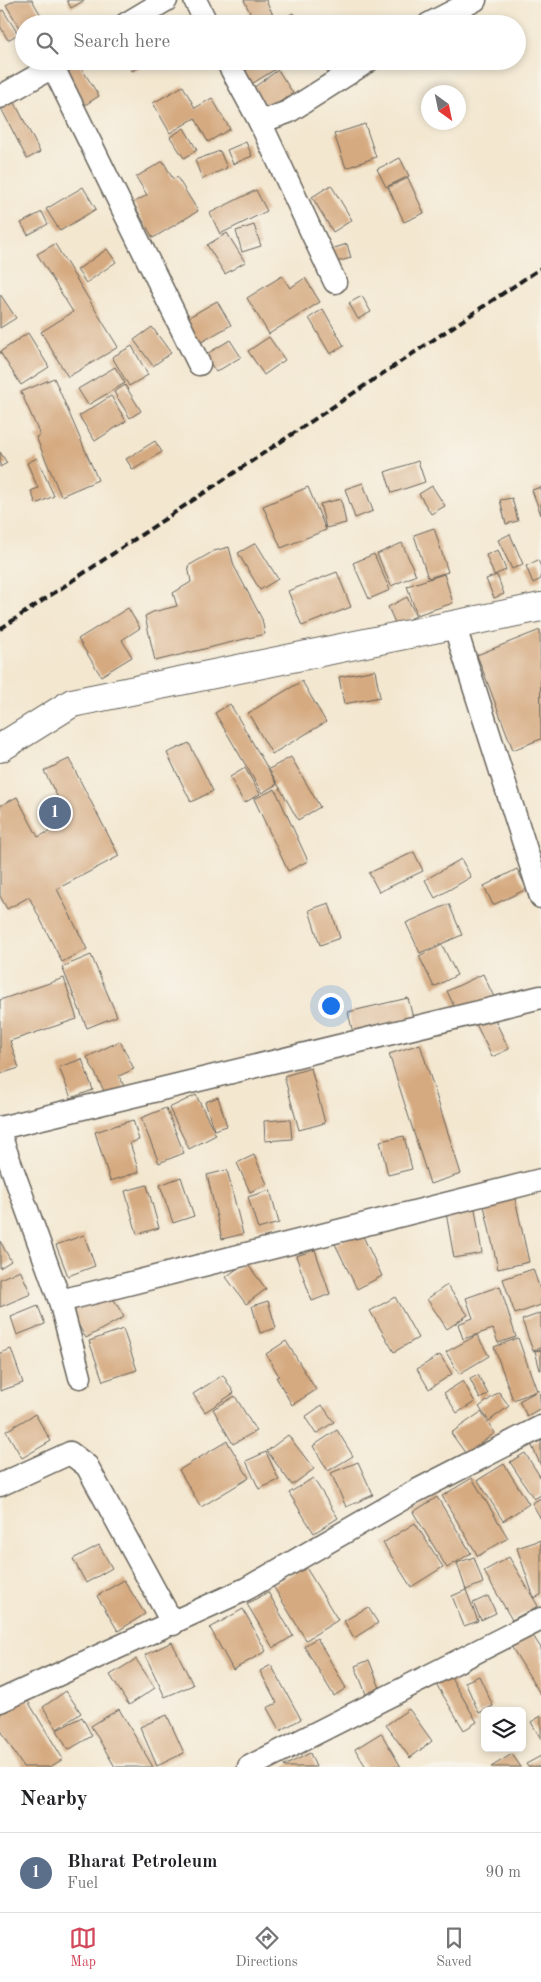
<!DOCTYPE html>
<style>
:root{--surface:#fff;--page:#f2f2f2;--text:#202124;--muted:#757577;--line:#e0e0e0;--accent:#d1495b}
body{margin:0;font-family:"Old Standard TT",serif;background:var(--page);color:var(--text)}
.controls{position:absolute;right:15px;bottom:15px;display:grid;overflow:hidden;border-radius:8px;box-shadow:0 2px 8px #0003}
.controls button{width:45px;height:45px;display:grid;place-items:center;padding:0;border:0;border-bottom:1px solid var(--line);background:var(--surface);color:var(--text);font:25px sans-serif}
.compass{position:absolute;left:421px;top:85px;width:45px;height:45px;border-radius:50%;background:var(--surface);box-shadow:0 2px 8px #0003;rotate:147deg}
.you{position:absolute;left:330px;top:1005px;width:18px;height:18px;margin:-12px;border:4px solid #fff;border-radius:50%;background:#1a73e8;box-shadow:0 0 0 8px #1a73e833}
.badge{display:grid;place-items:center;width:32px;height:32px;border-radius:50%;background:var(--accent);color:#fff;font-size:16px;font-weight:700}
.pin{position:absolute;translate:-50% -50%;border:2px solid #fff;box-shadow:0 1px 5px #0006}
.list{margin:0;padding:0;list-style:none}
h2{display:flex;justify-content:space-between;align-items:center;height:65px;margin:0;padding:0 20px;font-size:21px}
h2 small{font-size:16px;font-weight:400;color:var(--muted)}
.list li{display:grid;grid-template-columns:32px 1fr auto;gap:15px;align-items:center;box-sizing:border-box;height:80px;padding:0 20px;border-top:1px solid var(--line)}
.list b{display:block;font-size:19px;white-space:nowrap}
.list p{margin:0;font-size:16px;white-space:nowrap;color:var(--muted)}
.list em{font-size:16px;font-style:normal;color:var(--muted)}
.icon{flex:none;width:28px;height:28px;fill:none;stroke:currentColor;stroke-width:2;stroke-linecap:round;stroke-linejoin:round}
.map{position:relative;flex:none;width:541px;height:1767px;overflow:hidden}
.search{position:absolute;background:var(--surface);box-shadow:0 2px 8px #0003;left:15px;right:15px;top:15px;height:55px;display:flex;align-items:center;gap:12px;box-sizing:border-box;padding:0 18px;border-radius:28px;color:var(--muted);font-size:19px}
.sheet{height:145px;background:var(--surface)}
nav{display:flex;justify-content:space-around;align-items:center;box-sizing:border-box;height:70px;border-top:1px solid var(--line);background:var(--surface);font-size:14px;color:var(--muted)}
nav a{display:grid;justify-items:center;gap:2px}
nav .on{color:var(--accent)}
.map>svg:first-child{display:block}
</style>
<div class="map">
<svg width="541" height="1767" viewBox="0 0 541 1767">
<rect width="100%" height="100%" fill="#f7f3e8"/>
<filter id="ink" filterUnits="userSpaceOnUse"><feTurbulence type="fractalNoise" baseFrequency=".02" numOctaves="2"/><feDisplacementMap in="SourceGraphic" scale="10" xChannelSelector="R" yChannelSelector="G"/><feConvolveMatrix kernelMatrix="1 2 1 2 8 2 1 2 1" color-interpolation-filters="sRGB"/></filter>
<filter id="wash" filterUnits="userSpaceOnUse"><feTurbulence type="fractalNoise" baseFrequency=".0096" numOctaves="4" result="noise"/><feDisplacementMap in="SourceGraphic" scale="20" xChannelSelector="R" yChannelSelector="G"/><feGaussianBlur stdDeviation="1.12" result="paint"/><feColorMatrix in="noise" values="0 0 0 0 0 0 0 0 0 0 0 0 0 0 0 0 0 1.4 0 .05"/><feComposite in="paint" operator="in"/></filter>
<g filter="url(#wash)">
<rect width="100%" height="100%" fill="#f3e7d0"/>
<g id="blocks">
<g fill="#d5aa81">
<polygon points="15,0 32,0 45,22 24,24 24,35 6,5"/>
<polygon points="67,0 85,0 71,8"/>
<polygon points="244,0 266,0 273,15 255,24"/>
<polygon points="3,10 18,34 8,40 0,26 0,12"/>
<polygon points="293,13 299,24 280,24 278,21"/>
<polygon points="65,61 77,61 99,96 85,105 59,65"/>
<polygon points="126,61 151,61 132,71"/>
<polygon points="261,61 275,61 279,67 250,85 242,73"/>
<polygon points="278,70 293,93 268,110 253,88"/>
<polygon points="183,86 195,108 212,98 230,129 208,142 195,118 170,133 153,103"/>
<polygon points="13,99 40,152 27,159 0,106"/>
<polygon points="365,124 376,157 346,168 334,134"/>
<polygon points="184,128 197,150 184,158 170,137"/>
<polygon points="246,142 252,156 233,164 227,150"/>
<polygon points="220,151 227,168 202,179 195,160"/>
<polygon points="400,158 409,176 386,187 377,169"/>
<polygon points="163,161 173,179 177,177 198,211 153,238 133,203 147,195 136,177"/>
<polygon points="408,178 424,213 404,222 388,187"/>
<polygon points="331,185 352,220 333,232 312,197"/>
<polygon points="83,187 96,209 60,231 46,209"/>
<polygon points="256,190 267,211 220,234 210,213"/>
<polygon points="42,212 48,224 28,235 21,223"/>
<polygon points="254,225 261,246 242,252 236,231"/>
<polygon points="227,233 245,262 225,274 207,245"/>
<polygon points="55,244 118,347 68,377 41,332 73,312 37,254"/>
<polygon points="347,244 351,258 329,264 325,251"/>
<polygon points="107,249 116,262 86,283 77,270"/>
<polygon points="282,276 290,288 305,278 320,302 269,334 247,298"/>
<polygon points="0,294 16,318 0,328"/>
<polygon points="362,296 371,312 358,319 349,303"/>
<polygon points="217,301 231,325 198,344 184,320"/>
<polygon points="323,309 344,346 330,354 309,318"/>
<polygon points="152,327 171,353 153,366 134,340"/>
<polygon points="28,333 49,367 21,385 0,352"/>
<polygon points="269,337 285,360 264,375 248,351"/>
<polygon points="230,340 241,357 216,372 205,355"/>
<polygon points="132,346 148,375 129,386 112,357"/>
<polygon points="115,367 125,383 88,405 78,389"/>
<polygon points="54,378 98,480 61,496 36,437 40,435 21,392"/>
<polygon points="125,385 141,411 130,418 114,392"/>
<polygon points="111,396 126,421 95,441 79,416"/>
<polygon points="155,441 162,452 133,470 126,459"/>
<polygon points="0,452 7,463 0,467"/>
<polygon points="37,458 54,496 36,504 31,491 38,488 27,463"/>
<polygon points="418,461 425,482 392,493 385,472"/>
<polygon points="363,483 373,511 355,518 345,489"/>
<polygon points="432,486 445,506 431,514 419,494"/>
<polygon points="308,487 326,530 281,548 263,506"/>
<polygon points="541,487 541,515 532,490"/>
<polygon points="512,498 518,521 506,524 500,500"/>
<polygon points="341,499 346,523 326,528 320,504"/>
<polygon points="434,528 448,572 428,578 414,535"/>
<polygon points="510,534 523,564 512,569 498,540"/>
<polygon points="256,543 278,579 260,590 238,553"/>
<polygon points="402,543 416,575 391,586 377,554"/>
<polygon points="229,547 234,566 262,619 265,634 155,661 145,616 153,612 177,606 173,593 191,582 188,566 214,551"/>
<polygon points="498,550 506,570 494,575 486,555"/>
<polygon points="374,554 390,590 369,599 353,563"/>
<polygon points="538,560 541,567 541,579 533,583 526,566"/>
<polygon points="337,572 351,607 302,626 288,591"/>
<polygon points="444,574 453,603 417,615 407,586"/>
<polygon points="497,575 504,594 494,598 486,579"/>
<polygon points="407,597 416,616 396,625 388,607"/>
<polygon points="128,608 140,628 122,640 132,657 101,676 78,639"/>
<polygon points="540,630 541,739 513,750 477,655"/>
<polygon points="375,670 380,697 344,704 339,677"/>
<polygon points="302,681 326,722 272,754 248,713"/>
<polygon points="230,704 277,784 262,793 215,713"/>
<polygon points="189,743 213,791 191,802 167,753"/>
<polygon points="291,757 320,807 298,820 269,769"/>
<polygon points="69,759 119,856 57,889 87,949 62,962 29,897 7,909 0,896 0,806 17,797 38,837 58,827 46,803 58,798 44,771"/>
<polygon points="245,768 260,794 244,803 230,777"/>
<polygon points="275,789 308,861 288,871 254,799"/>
<polygon points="414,852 423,871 379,892 369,873"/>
<polygon points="461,859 471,877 435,898 425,880"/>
<polygon points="517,869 527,889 493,905 484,886"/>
<polygon points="329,903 340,938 320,945 309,910"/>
<polygon points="449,904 462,935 420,953 406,923"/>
<polygon points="442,945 457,975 434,987 419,956"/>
<polygon points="91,955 117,1016 87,1028 62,967"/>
<polygon points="483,974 494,997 458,1015 447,991"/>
<polygon points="64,978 77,1019 10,1041 19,1068 0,1074 0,1000"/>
<polygon points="408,998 413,1018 353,1033 348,1012"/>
<polygon points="493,1016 509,1049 492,1057 476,1024"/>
<polygon points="120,1041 134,1069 119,1076 125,1088 107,1097 87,1057"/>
<polygon points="420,1044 461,1174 430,1184 389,1054"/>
<polygon points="82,1059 93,1090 71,1098 59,1067"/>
<polygon points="311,1068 325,1123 299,1130 284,1076"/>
<polygon points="196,1095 216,1135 189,1149 169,1108"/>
<polygon points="218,1097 227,1126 214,1130 205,1102"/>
<polygon points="166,1108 184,1153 159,1163 141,1118"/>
<polygon points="290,1119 292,1139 265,1141 264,1121"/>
<polygon points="133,1120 139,1140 130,1143 139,1172 110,1181 95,1132"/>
<polygon points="404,1136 412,1169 388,1175 380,1141"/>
<polygon points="254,1155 267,1184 250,1192 237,1163"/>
<polygon points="227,1170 243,1234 222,1239 207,1175"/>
<polygon points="181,1177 194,1216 173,1223 160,1185"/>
<polygon points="147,1185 159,1228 137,1234 125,1191"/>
<polygon points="270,1190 279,1223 258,1229 248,1197"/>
<polygon points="514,1194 529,1262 498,1269 483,1201"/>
<polygon points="474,1202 482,1253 454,1258 445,1207"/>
<polygon points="361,1232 382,1276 357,1289 335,1244"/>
<polygon points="84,1235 95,1266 68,1276 56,1245"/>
<polygon points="0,1241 11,1261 0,1268"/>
<polygon points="315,1250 330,1294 312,1301 296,1256"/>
<polygon points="246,1262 266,1289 246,1304 226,1277"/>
<polygon points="533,1269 541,1292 541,1305 515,1314 503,1279"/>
<polygon points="20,1270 31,1294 0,1307 0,1279"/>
<polygon points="447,1285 468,1315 447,1329 427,1299"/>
<polygon points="500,1286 516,1337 498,1343 493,1329 463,1339 458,1324 473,1318 466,1298"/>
<polygon points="109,1291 124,1317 86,1338 71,1312"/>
<polygon points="395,1297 418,1338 394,1352 370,1311"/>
<polygon points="268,1301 276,1328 260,1333 252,1306"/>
<polygon points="38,1306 45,1324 17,1335 11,1317"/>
<polygon points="541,1313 541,1348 533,1351 522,1320"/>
<polygon points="123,1329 137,1370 103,1381 89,1341"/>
<polygon points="477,1335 489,1356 459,1374 446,1352"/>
<polygon points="518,1338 537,1391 513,1400 494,1347"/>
<polygon points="286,1341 316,1390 292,1405 276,1377 279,1376 266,1354"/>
<polygon points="11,1349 23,1383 0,1391 0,1353"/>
<polygon points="541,1350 541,1370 540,1370 535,1351"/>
<polygon points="440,1355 452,1374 429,1389 417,1369"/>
<polygon points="223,1375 234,1393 205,1412 193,1394"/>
<polygon points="478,1375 488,1394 480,1399 470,1379"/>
<polygon points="463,1381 475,1402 457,1413 444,1393"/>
<polygon points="539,1390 541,1408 527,1416 519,1401"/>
<polygon points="499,1392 509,1406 489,1421 479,1407"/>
<polygon points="235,1396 256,1431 233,1444 213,1409"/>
<polygon points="322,1405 334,1422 316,1434 305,1417"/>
<polygon points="481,1412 495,1433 466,1454 451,1433"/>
<polygon points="35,1414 51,1441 22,1458 6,1431"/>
<polygon points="337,1430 353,1456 328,1471 313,1446"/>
<polygon points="288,1435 314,1469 292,1485 267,1451"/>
<polygon points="541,1439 541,1466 531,1444"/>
<polygon points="227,1441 249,1478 201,1507 179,1470"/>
<polygon points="266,1452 279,1480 259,1489 246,1461"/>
<polygon points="525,1453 541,1478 541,1495 534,1499 510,1462"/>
<polygon points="358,1462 373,1495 346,1507 331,1473"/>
<polygon points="504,1464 529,1504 503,1521 478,1480"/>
<polygon points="313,1478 338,1518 314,1533 289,1493"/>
<polygon points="472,1478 508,1538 478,1556 442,1496"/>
<polygon points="437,1497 471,1553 447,1568 413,1512"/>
<polygon points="541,1498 541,1519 532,1503"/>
<polygon points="415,1523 443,1567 411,1587 383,1543"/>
<polygon points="541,1540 541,1595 534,1598 517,1548"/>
<polygon points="99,1545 112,1568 86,1583 73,1559"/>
<polygon points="474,1557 483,1583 466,1590 457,1563"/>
<polygon points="509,1557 538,1606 512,1620 484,1571"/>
<polygon points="305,1566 338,1620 306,1640 273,1586"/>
<polygon points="124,1580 145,1614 118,1631 97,1596"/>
<polygon points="466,1590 478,1621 464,1626 452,1596"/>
<polygon points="268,1592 293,1636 273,1648 247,1604"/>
<polygon points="488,1596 496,1613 481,1620 473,1603"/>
<polygon points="368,1607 378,1623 354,1638 344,1621"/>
<polygon points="243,1609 266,1651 233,1670 210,1628"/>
<polygon points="532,1634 541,1648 541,1695 511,1646"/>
<polygon points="317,1638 346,1688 334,1696 304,1646"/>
<polygon points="172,1642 193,1685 165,1697 145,1655"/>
<polygon points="136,1659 155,1688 129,1705 110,1675"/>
<polygon points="369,1660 380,1688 366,1694 355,1666"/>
<polygon points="271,1665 301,1719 280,1731 267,1708 277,1703 260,1671"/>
<polygon points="449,1674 477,1722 464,1730 435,1682"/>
<polygon points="479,1676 493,1706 479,1713 465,1682"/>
<polygon points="66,1691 81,1713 57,1729 43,1707"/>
<polygon points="26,1698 63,1759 50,1767 23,1767 0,1729 0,1714"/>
<polygon points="119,1709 153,1767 115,1767 91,1726"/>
<polygon points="409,1709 432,1741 410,1758 386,1725"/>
<polygon points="167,1715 184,1753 157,1766 140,1727"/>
<polygon points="541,1716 541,1739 531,1722"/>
<polygon points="82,1717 92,1736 68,1750 57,1730"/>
<polygon points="381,1733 401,1767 366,1767 355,1749"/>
<polygon points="310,1753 316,1767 285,1767 284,1766"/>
<polygon points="512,1754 521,1767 491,1767"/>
<polygon points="541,1756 541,1767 528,1767 526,1764"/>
</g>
</g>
</g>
<g filter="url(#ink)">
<use href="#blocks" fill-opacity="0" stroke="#67635b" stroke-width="1"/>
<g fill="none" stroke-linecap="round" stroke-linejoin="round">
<defs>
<g id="street">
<polyline points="195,0 207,24"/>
<polyline points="126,24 166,0"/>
<polyline points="429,24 475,0"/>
<polyline points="227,61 260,122 335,282"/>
<polyline points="53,67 199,364"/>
<polyline points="0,97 63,61"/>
<polyline points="260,122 288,112 368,61"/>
<polyline points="454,624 541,897"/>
<polyline points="0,1128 541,997"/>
<polyline points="0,1135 60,1301 80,1377"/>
<polyline points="60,1301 541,1180"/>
<polyline points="0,1485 70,1453 87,1466 173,1624"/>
<polyline points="0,1701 246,1589 416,1491 541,1427"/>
<polyline points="249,1767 541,1619"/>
</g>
<polyline id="secondary" points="0,748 72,703 541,607"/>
</defs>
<use href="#street" stroke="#67635b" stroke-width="25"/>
<use href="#secondary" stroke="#67635b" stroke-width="30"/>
<use href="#street" stroke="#fff" stroke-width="22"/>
<use href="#secondary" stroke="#fff" stroke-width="28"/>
<polyline stroke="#1c1c1c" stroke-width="4" stroke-dasharray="8 4" stroke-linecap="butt" points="0,629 541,268"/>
</g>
</g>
</svg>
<div class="controls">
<button><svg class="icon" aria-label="layers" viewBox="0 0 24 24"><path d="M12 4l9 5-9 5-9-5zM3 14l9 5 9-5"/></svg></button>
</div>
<svg class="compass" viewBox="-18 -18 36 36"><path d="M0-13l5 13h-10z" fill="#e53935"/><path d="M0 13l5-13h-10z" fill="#757577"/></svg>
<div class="you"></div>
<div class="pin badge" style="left:55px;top:813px;background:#5c6f8a">1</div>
<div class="search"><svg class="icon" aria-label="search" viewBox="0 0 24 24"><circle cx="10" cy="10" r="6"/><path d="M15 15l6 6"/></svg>Search here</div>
</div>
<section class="sheet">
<h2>Nearby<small></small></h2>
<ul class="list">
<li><span class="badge" style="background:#5c6f8a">1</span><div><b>Bharat Petroleum</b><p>Fuel</p></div><em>90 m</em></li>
</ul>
</section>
<nav>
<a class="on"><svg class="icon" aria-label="map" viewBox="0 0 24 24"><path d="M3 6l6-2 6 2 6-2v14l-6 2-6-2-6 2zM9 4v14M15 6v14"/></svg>Map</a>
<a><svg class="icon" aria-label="directions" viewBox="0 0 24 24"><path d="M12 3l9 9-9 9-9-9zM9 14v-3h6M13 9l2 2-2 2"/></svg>Directions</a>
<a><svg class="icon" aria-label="saved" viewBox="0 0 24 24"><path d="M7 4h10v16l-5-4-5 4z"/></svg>Saved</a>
</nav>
